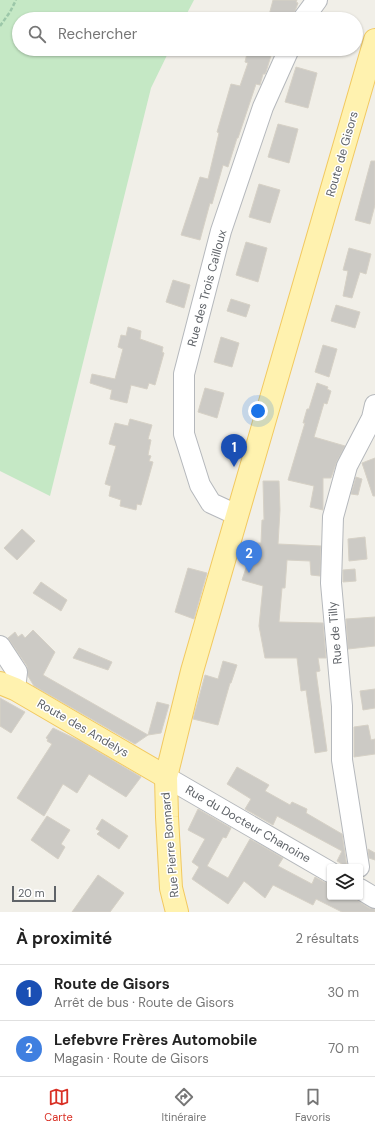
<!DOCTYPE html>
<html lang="fr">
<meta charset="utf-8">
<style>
:root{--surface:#fff;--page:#f6f6f6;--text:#222;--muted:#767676;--line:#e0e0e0;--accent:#d93025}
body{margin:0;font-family:"DM Sans",sans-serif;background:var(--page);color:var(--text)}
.controls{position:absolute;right:12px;bottom:12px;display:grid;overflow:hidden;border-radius:4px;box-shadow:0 1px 3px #0004}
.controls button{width:36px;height:36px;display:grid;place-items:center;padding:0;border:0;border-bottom:1px solid var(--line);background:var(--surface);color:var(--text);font:20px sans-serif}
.scale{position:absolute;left:12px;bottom:10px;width:44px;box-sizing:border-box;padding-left:4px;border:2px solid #5f6368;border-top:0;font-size:11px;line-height:14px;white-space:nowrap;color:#5f6368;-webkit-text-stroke:3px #fff;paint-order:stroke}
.you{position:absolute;left:258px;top:411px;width:14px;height:14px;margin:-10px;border:3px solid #fff;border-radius:50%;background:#1a73e8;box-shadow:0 0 0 6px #1a73e833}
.badge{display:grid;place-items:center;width:26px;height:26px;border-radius:50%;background:var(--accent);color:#fff;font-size:13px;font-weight:700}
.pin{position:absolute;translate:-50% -33px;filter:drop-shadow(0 1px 2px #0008)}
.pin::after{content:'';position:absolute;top:21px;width:14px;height:12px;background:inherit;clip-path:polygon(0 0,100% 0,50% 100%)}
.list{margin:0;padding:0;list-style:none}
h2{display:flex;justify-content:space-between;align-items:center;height:52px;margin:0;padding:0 16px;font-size:17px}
h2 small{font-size:13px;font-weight:400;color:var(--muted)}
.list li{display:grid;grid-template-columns:26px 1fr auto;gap:12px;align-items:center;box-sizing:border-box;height:56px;padding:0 16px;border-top:1px solid var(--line)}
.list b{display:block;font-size:15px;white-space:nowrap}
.list p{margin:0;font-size:13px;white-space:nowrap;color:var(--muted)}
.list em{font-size:13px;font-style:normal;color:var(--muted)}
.icon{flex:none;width:22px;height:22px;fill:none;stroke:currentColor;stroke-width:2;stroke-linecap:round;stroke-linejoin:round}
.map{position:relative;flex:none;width:375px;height:912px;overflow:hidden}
.search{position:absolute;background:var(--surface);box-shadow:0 1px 3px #0004;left:12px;right:12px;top:12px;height:44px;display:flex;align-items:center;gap:10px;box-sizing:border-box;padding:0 14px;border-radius:22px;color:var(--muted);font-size:15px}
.sheet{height:164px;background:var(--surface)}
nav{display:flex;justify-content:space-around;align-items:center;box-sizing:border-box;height:56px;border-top:1px solid var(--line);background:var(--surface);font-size:11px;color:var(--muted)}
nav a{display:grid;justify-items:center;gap:2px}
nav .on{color:var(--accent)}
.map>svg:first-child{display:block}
</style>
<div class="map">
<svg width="375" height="912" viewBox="0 0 375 912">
<rect width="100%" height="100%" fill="#f1efe8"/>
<polygon fill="#c5e8c5" points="0,0 194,0 184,19 19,19 19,49 170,49 151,88 50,496 0,471"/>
<g fill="#cccac5" stroke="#d6d1c6">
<polygon points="273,0 297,0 296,2 298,3 292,19 268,19"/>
<polygon points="248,49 273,49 266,72 265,74 263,74 260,85 256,84 238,138 237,138 228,167 223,165 212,204 210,203 200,240 181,235 200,177 208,179 219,133 217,132 231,84 240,86 248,63 245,62"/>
<polygon points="296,67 317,73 308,108 285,102"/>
<polygon points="278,124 298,129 289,163 268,157"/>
<polygon points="371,161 375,161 375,205 370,224 355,220"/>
<polygon points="259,184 280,190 270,223 249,217"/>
<polygon points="246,242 267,248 258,282 236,275"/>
<polygon points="349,248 371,254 366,274 360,272 352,298 343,296 348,271 343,270"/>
<polygon points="173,280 190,285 184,308 166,302"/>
<polygon points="231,299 250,305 246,317 227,311"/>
<polygon points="336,305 360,312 355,328 331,321"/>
<polygon points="128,327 141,331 140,339 163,347 162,352 164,353 155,385 149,383 147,389 131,385 127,403 110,399 112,390 90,383 92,374 115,379 123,349 118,347 121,335 126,336"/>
<polygon points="221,337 239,343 232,367 214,362"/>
<polygon points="323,345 337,349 329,377 315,372"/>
<polygon points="317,383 328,387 327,389 331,391 327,404 324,403 314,437 345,446 337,461 331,478 323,478 323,510 310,507 314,486 288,480 305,423 303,423 307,409 309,409"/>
<polygon points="205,388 224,393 217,418 198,412"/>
<polygon points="130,419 152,425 148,439 151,440 148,455 151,456 149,461 153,462 141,505 137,504 136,510 120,506 121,500 109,496 111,486 105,484 116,446 109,444 115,423 128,426"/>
<polygon points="375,458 375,496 373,496 362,463"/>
<polygon points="356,477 362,479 358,495 351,494"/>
<polygon points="263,481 279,481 280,510 278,544 321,546 320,576 311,575 310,561 287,560 285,588 282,588 279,622 323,623 326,658 318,658 320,671 316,672 327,751 315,753 306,690 301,691 297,658 265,658 259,626 263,586 242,580 248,562 257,564 256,543 261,543 262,520 264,520"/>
<polygon points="22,529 35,541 17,560 4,548"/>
<polygon points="365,537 367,559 349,561 348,539"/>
<polygon points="188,568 207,573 194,619 175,612"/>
<polygon points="355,569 356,581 343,582 343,570"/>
<polygon points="41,582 67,600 61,611 33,593"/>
<polygon points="375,617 375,646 348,649 346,619"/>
<polygon points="33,630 55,652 43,675 148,735 135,744 34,686 28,676 27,666 8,638 15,632 18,637 22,634 25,638"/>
<polygon points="79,648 112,662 108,670 73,658"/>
<polygon points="223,661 237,665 231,683 230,683 218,725 193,719 205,675 218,679"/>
<polygon points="375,689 375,708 363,710 360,691"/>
<polygon points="0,698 25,712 11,733 0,726"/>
<polygon points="157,702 169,705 161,733 148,735"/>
<polygon points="368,725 371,740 375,739 375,754 354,757 354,727"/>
<polygon points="53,728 80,741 141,777 126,797 89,774 77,793 63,784 44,816 17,798 52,744 47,741 48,739 46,738"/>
<polygon points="237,767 269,785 265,791 290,805 292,802 307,809 306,813 342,834 347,867 337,861 342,851 277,816 273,825 245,809 251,799 227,784"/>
<polygon points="198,809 231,828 226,838 223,837 207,866 228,878 250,839 283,858 278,866 312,884 315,877 324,882 330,883 330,897 352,897 369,908 375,909 375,912 342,912 316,899 313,905 273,885 265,898 244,881 228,904 192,879 199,867 192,862 205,839 188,830"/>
<polygon points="47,816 70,830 61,844 65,847 58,859 31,840"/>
<polygon points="102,819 128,836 119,849 97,834 100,831 96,829"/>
<polygon points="368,849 375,853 375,860 369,858"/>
<polygon points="98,875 124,893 110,912 72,912"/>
</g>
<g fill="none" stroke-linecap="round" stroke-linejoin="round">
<defs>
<g id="minor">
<polyline points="303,19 317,0"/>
<polyline points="237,515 211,503 200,485 184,434 184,374 221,231 263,107 289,49"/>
<polyline points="0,646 17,672 15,689"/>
<polyline points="166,777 330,872"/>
<polyline points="359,867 342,760 342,706 331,583 333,517 347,466 372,418 375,405"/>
<polyline points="360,889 375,898"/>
</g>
<g id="major">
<polyline points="0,683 15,689 166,777"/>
<polyline points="177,912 171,888 167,817 166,777 192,671 375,40"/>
</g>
</defs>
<use href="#minor" stroke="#b5b8bc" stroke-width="22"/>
<use href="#major" stroke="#f2c960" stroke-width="24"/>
<polyline stroke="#9cc7a9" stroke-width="2.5" stroke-dasharray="4 2" stroke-linecap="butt" points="0,26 10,12 16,0"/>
<use href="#minor" stroke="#fff" stroke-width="20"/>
<use href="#major" stroke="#fff2af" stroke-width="22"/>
</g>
<g text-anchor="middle" stroke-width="3" stroke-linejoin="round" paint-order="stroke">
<g font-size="12" fill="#5f6368" stroke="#fff">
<text transform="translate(342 154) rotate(-74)" y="4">Route de Gisors</text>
<text transform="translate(207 288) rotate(-75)" y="4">Rue des Trois Cailloux</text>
<text transform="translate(335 633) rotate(-95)" y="4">Rue de Tilly</text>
<text transform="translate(83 728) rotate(30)" y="4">Route des Andelys</text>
<text transform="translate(248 824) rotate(30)" y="4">Rue du Docteur Chanoine</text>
<text transform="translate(170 845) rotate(-95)" y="4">Rue Pierre Bonnard</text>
</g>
</g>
</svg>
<div class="controls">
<button><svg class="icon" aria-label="layers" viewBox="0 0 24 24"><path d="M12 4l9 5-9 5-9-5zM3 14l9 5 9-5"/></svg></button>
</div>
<div class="scale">20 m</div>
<div class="you"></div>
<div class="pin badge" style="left:234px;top:467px;background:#1a4fb4">1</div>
<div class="pin badge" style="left:249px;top:573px;background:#3f7fe0">2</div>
<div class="search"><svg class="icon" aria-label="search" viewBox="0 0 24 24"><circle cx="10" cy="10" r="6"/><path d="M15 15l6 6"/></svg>Rechercher</div>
</div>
<section class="sheet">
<h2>À proximité<small>2 résultats</small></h2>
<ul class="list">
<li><span class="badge" style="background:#1a4fb4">1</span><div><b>Route de Gisors</b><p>Arrêt de bus · Route de Gisors</p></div><em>30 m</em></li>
<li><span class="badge" style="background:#3f7fe0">2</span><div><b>Lefebvre Frères Automobile</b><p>Magasin · Route de Gisors</p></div><em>70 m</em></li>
</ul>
</section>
<nav>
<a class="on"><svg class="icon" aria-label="map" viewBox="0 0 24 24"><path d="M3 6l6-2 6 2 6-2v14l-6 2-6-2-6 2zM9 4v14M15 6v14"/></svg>Carte</a>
<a><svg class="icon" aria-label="directions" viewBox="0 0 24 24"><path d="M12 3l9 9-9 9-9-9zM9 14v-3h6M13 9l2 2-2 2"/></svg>Itinéraire</a>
<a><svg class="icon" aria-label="saved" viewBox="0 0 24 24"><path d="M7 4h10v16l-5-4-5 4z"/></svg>Favoris</a>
</nav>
